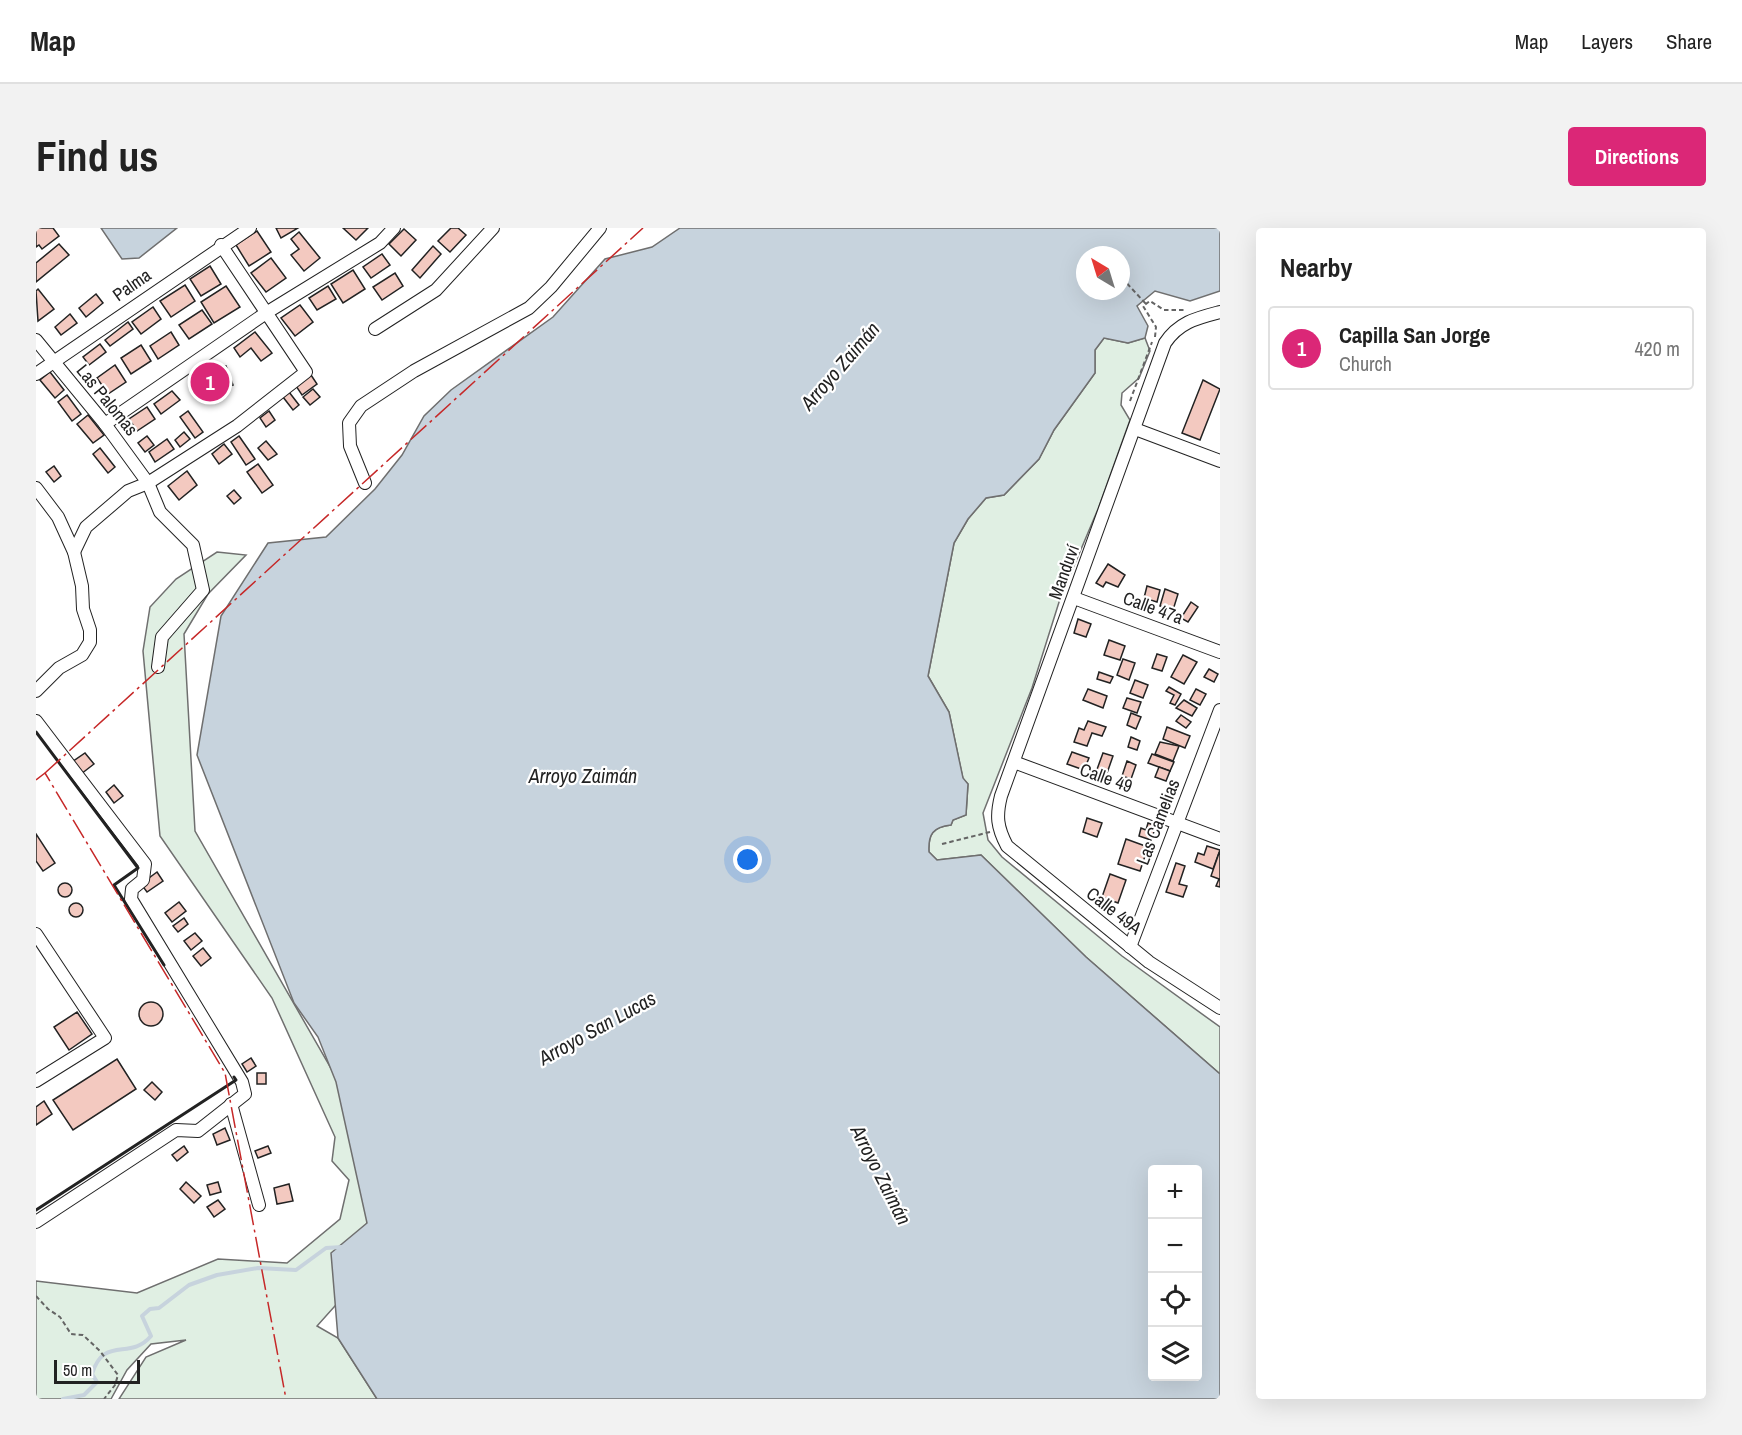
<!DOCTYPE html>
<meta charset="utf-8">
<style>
:root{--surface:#fff;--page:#f2f2f2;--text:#222;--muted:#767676;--line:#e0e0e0;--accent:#db2777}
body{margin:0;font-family:"Archivo Narrow",sans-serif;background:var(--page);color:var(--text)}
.controls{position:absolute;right:18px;bottom:18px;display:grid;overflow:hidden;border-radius:6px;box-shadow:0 6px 24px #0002}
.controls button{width:54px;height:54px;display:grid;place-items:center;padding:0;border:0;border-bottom:2px solid var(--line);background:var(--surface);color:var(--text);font:30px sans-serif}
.compass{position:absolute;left:1040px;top:18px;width:54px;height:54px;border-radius:50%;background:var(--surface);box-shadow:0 6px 24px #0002;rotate:322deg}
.scale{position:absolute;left:18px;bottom:15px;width:86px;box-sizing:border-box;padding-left:6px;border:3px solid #222;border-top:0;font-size:16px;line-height:21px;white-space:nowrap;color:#222;-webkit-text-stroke:4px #fff;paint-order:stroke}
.you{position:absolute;left:712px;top:632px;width:21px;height:21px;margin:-15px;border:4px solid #fff;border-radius:50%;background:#1a73e8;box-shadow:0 0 0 9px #1a73e833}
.badge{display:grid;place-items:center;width:39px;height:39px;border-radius:50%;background:var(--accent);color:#fff;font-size:20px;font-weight:700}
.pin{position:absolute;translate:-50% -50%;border:3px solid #fff;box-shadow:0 2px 6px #0006}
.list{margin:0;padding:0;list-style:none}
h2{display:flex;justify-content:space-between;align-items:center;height:78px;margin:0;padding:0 24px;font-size:26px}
h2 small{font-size:20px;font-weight:400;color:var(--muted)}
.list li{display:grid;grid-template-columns:39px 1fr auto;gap:18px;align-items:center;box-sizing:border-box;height:84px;margin:0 12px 12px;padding:0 12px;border:2px solid var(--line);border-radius:6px}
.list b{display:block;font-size:22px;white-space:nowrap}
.list p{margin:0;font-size:20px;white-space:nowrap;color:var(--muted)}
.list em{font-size:20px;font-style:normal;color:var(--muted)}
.icon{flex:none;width:33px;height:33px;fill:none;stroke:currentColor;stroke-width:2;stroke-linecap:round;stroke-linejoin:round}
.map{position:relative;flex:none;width:1184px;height:1171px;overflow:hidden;border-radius:6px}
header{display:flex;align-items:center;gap:36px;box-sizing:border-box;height:84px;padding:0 30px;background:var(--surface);border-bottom:2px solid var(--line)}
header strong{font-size:28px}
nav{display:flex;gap:33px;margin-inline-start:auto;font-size:21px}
.intro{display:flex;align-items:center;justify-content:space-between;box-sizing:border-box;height:144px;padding:0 36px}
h1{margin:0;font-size:42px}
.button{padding:15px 27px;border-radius:6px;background:var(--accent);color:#fff;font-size:21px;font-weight:700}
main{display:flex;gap:36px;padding:0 36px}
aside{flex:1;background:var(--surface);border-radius:6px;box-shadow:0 6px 24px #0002}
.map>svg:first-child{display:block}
</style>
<header>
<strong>Map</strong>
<nav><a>Map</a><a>Layers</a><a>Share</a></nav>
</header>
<div class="intro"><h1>Find us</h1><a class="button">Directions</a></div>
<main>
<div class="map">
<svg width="1184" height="1171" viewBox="0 0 1184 1171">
<rect width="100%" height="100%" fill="#fff"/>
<g fill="#e0efe3" stroke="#6f6f6f" stroke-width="1.5">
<path d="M1068,110L1092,115L1109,110L1114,123L1103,150L1086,165L1085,177L1094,192L1062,281L1024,371L996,460L947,585L952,612L966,629L1086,728L1184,799V846L1050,729L945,627L901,632L893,624C892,606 897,599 915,597L917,592L930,587L932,556L927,551L913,484L892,448L918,315L932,291L950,270L968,267L1003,231L1018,202L1059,145V122Z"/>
<polygon points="181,324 210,327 172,366 148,406 159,603 340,919 324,1050 281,1098 302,1110 341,1171 83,1171 110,1129 150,1112 115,1116 91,1142 75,1171 0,1171 0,1053 101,1065 182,1031 251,1035 304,991 313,952 296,933 299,909 236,770 124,608 107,423 114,379 140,351"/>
</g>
<g fill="#c7d3dd" stroke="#6f6f6f" stroke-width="1.5" fill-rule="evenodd">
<polygon points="65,0 141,0 103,30 86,31"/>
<path d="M644,0H1184V63L1154,73L1119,63L1101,78L1112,98L1109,110L1092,115L1068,110L1059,122V145L1018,202L1003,231L968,267L950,270L932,291L918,315L892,448L913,484L927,550L932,556L930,587L917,592L915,597C897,599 892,606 893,624L901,632L945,627L1050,729L1184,846V1171H341L302,1110L295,1025L331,995L300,854L282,809L258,775L161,527L185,388L232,315L290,309L339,261L366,227L388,188L415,162L517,89L569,31L616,19ZM1049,27H1085V63H1049ZM1116,942H1162V1148H1116Z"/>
</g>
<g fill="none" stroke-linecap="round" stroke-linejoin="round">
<path stroke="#c7d3dd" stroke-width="4" d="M27,1171L48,1167L61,1154L56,1146C68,1107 94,1133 115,1108L106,1088L114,1081L123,1080L153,1057L181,1047L222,1040L260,1042L290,1020L306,1019"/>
</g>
<g fill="#f3c9c0" stroke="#222" stroke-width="1.5">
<polygon points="0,0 17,0 23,8 6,21 3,17 0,19"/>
<polygon points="240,0 262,0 245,10"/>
<polygon points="307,0 332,0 320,12"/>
<polygon points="415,0 422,0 430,7 414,24 402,13"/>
<polygon points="368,1 380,12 365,28 353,16"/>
<polygon points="221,3 235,24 213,38 200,17"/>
<polygon points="263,4 284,30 268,43 255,27 263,21 255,11"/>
<polygon points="23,16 33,27 0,54 0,35"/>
<polygon points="397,18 405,26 384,50 376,42"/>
<polygon points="346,26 354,37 335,50 327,39"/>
<polygon points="235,30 250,50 230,64 215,45"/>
<polygon points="174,38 185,56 165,68 154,51"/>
<polygon points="317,42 329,61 307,75 295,56"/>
<polygon points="359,45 367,58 346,72 337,59"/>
<polygon points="149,57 159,73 135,89 124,73"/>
<polygon points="190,58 204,79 178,95 165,74"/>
<polygon points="292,58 300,71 281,82 273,70"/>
<polygon points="2,61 18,81 2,93 0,63"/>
<polygon points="60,66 67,75 50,89 43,80"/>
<polygon points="264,77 277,94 259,108 245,90"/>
<polygon points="117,79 125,91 105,106 96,94"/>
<polygon points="166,82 176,96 153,111 143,97"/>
<polygon points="34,86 41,95 25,107 19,99"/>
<polygon points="92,94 97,101 74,118 69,112"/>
<polygon points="135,104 143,117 122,131 114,118"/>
<polygon points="219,104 236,125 225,133 215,120 204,129 198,120"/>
<polygon points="64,116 70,124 53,137 47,129"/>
<polygon points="105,117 115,133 95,146 85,130"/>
<polygon points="79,137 90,154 72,166 61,150"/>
<polygon points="190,138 197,157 162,169 160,164 155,163 153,157 156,154 155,150"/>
<polygon points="14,144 28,162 19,170 4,152"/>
<polygon points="275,147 281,156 266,167 260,158"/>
<polygon points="1167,152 1184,161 1164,212 1146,205"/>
<polygon points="277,161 284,169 274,177 267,169"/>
<polygon points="136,163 144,172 125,186 118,176"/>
<polygon points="253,164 263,177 257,182 247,169"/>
<polygon points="31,167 45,186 36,193 22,174"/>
<polygon points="111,179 119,191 101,203 93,191"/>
<polygon points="152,183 167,204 159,210 144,189"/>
<polygon points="233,183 239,192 230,199 224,190"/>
<polygon points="52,187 68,207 57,215 41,196"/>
<polygon points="148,204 154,211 144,219 139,212"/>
<polygon points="111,208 118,217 109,224 102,215"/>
<polygon points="203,208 219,231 210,237 195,214"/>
<polygon points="131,211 138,221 119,234 113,224"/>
<polygon points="230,213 241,226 232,232 222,220"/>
<polygon points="188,216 196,226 183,236 176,226"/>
<polygon points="64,220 79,239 72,245 57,226"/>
<polygon points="222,236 237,257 226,265 211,244"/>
<polygon points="18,238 25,248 18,254 10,244"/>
<polygon points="151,243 161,257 143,272 132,258"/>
<polygon points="198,262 205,270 198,276 191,268"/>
<polygon points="1072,336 1089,347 1082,359 1070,354 1067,359 1060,355"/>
<polygon points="1111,358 1124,362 1121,374 1108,370"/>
<polygon points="1129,361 1142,366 1137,382 1124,378"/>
<polygon points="1155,374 1162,379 1152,394 1145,390"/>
<polygon points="1042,391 1055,396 1050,409 1038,405"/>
<polygon points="1073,412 1089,418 1084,432 1068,427"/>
<polygon points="1121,426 1131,429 1126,443 1116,440"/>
<polygon points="1147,427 1161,434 1148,456 1135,449"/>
<polygon points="1087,431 1099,435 1093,452 1081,447"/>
<polygon points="1173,441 1182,446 1178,454 1168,449"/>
<polygon points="1063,444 1077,449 1074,455 1061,451"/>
<polygon points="1099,452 1112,457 1107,470 1094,465"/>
<polygon points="1133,459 1145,466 1139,477 1134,475 1138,467 1130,463"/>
<polygon points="1052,461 1071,468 1067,480 1047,472"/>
<polygon points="1160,461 1170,466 1164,477 1154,472"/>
<polygon points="1091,470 1105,474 1101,485 1087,480"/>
<polygon points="1148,472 1161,480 1156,488 1140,480"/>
<polygon points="1095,485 1105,489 1100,501 1091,497"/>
<polygon points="1145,487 1155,494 1150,500 1140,493"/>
<polygon points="1052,493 1070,499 1066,508 1056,505 1051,518 1038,514 1043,500 1048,502"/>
<polygon points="1131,499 1154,508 1149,520 1127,511"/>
<polygon points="1095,509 1104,513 1101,522 1092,519"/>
<polygon points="1124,514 1143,518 1137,533 1119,526"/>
<polygon points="1036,524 1053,530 1048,542 1031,536"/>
<polygon points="49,525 58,536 45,546 36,534"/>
<polygon points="1067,525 1077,528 1070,548 1060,544"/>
<polygon points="1116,526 1138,534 1134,543 1112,535"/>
<polygon points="1091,533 1100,537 1095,551 1086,548"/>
<polygon points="1123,539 1134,543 1130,553 1119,549"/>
<polygon points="78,557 87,568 78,575 70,564"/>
<polygon points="1051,590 1066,595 1061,609 1047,604"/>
<polygon points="1112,595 1120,598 1115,612 1103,608 1105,600 1110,602"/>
<polygon points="0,606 19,635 7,643 0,633"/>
<polygon points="1090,611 1112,619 1104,643 1082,636"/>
<polygon points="1171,618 1184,622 1177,641 1159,634 1162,625 1168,627"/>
<polygon points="1183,625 1184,625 1184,659 1180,658 1183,651 1175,648"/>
<polygon points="1140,635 1149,638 1143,656 1151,658 1147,669 1130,664"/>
<polygon points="121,644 127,653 111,664 105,656"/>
<polygon points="1074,646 1090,652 1082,675 1066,669"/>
<circle cx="29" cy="662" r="7"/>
<polygon points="143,674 150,683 136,694 129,685"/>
<circle cx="40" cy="682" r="7"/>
<polygon points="148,690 152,696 142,704 137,698"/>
<polygon points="159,705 166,713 155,722 148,713"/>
<polygon points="167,720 175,730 165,738 157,728"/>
<circle cx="115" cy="786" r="12"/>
<polygon points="41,784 56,806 33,822 18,799"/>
<polygon points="215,830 220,838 211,844 206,836"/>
<polygon points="81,831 100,861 37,902 17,872"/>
<rect x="221" y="845" width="9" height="11"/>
<polygon points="116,854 126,864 119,872 108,862"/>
<polygon points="8,873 16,886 0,897 0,879"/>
<polygon points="189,900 194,912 181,917 177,906"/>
<polygon points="148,918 152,924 141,933 136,927"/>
<polygon points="232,918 235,925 222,930 219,923"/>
<polygon points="150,954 165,968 158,975 144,961"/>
<polygon points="182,954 185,964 174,967 171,957"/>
<polygon points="253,956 257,973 241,976 238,960"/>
<polygon points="182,972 189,981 178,989 171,979"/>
</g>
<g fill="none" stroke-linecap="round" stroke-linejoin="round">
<defs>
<g id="minor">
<path d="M1184,84C1161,90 1143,94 1129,115L965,568C960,588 961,599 971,618L1113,734L1184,780"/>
<polyline points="339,101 400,62 457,0"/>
<polyline points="0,112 69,196 112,255 124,284 157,317 167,362 126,409 122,439"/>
<polyline points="0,146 214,0"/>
<polyline points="69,196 230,85 344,15 358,0"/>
<polyline points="1099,201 1184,233"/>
<polyline points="329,255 314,218 313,195 325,178 378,143 493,80 515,59 564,0"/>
<polyline points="0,260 22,289 38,324 46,358 47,381 54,402 54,414 46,427 23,440 0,463"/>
<polyline points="38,324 50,299 92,263 112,255 201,198 270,144 185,17"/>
<polyline points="1038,370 1184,424"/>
<polyline points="0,493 109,636 107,652 96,661 95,671 206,854 209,866 162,903 140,902 0,994"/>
<polyline points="978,534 1184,611"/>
<polyline points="0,706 69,810 0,853"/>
<polyline points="1094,719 1184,482"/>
<polyline points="195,876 223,977"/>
</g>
</defs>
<use href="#minor" stroke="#222" stroke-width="14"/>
<g stroke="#646464" stroke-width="2" stroke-dasharray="4.5 3" stroke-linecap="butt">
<polyline points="1086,50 1110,76"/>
<polyline points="1119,109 1120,99 1107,78 1114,73 1128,82 1149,82"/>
<polyline points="1094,173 1116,114"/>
<polyline points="906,616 954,604"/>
<polyline points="0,1068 12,1081 24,1089 35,1106 47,1107 64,1123 82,1147 79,1157 68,1171"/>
</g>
<use href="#minor" stroke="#fff" stroke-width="12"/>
<g stroke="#222" stroke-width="3">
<polyline points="0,504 102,640 78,657 128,737"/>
<polyline points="0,982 200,852 198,849"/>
</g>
<g stroke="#c62828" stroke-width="1.5" stroke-dasharray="21 4.5 3 4.5" stroke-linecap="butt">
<polyline points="9,545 607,0"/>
<polyline points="0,552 9,545 189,845 250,1171"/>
</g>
</g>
<g text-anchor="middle" stroke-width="4.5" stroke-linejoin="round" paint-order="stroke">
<g font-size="18" fill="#222" stroke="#fff">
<text transform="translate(96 57) rotate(-35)" y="6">Palma</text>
<text transform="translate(71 172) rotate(51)" y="6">Las Palomas</text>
<text transform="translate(1028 344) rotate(-70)" y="6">Manduví</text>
<text transform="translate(1117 380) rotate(20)" y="6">Calle 47a</text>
<text transform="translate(1070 550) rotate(20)" y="6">Calle 49</text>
<text transform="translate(1122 594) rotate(-69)" y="6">Las Camelias</text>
<text transform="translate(1078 683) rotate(38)" y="6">Calle 49A</text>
</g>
<g font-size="20" font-style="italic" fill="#222" stroke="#fff">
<text transform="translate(804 138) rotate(-49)" y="7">Arroyo Zaimán</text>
<text x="547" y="555">Arroyo Zaimán</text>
<text transform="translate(561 800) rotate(-29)" y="7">Arroyo San Lucas</text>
<text transform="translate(845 947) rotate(63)" y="7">Arroyo Zaimán</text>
</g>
</g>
</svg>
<div class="controls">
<button>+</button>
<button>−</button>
<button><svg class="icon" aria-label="locate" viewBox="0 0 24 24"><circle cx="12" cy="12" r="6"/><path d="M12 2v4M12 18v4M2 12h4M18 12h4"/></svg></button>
<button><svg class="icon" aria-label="layers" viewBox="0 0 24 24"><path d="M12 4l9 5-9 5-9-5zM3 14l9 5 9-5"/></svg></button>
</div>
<svg class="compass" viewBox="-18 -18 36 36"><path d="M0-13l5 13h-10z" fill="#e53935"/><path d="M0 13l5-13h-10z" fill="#767676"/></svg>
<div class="scale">50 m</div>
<div class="you"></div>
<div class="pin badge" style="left:174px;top:154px">1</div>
</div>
<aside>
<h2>Nearby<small></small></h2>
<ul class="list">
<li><span class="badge">1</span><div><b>Capilla San Jorge</b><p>Church</p></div><em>420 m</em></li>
</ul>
</aside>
</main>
